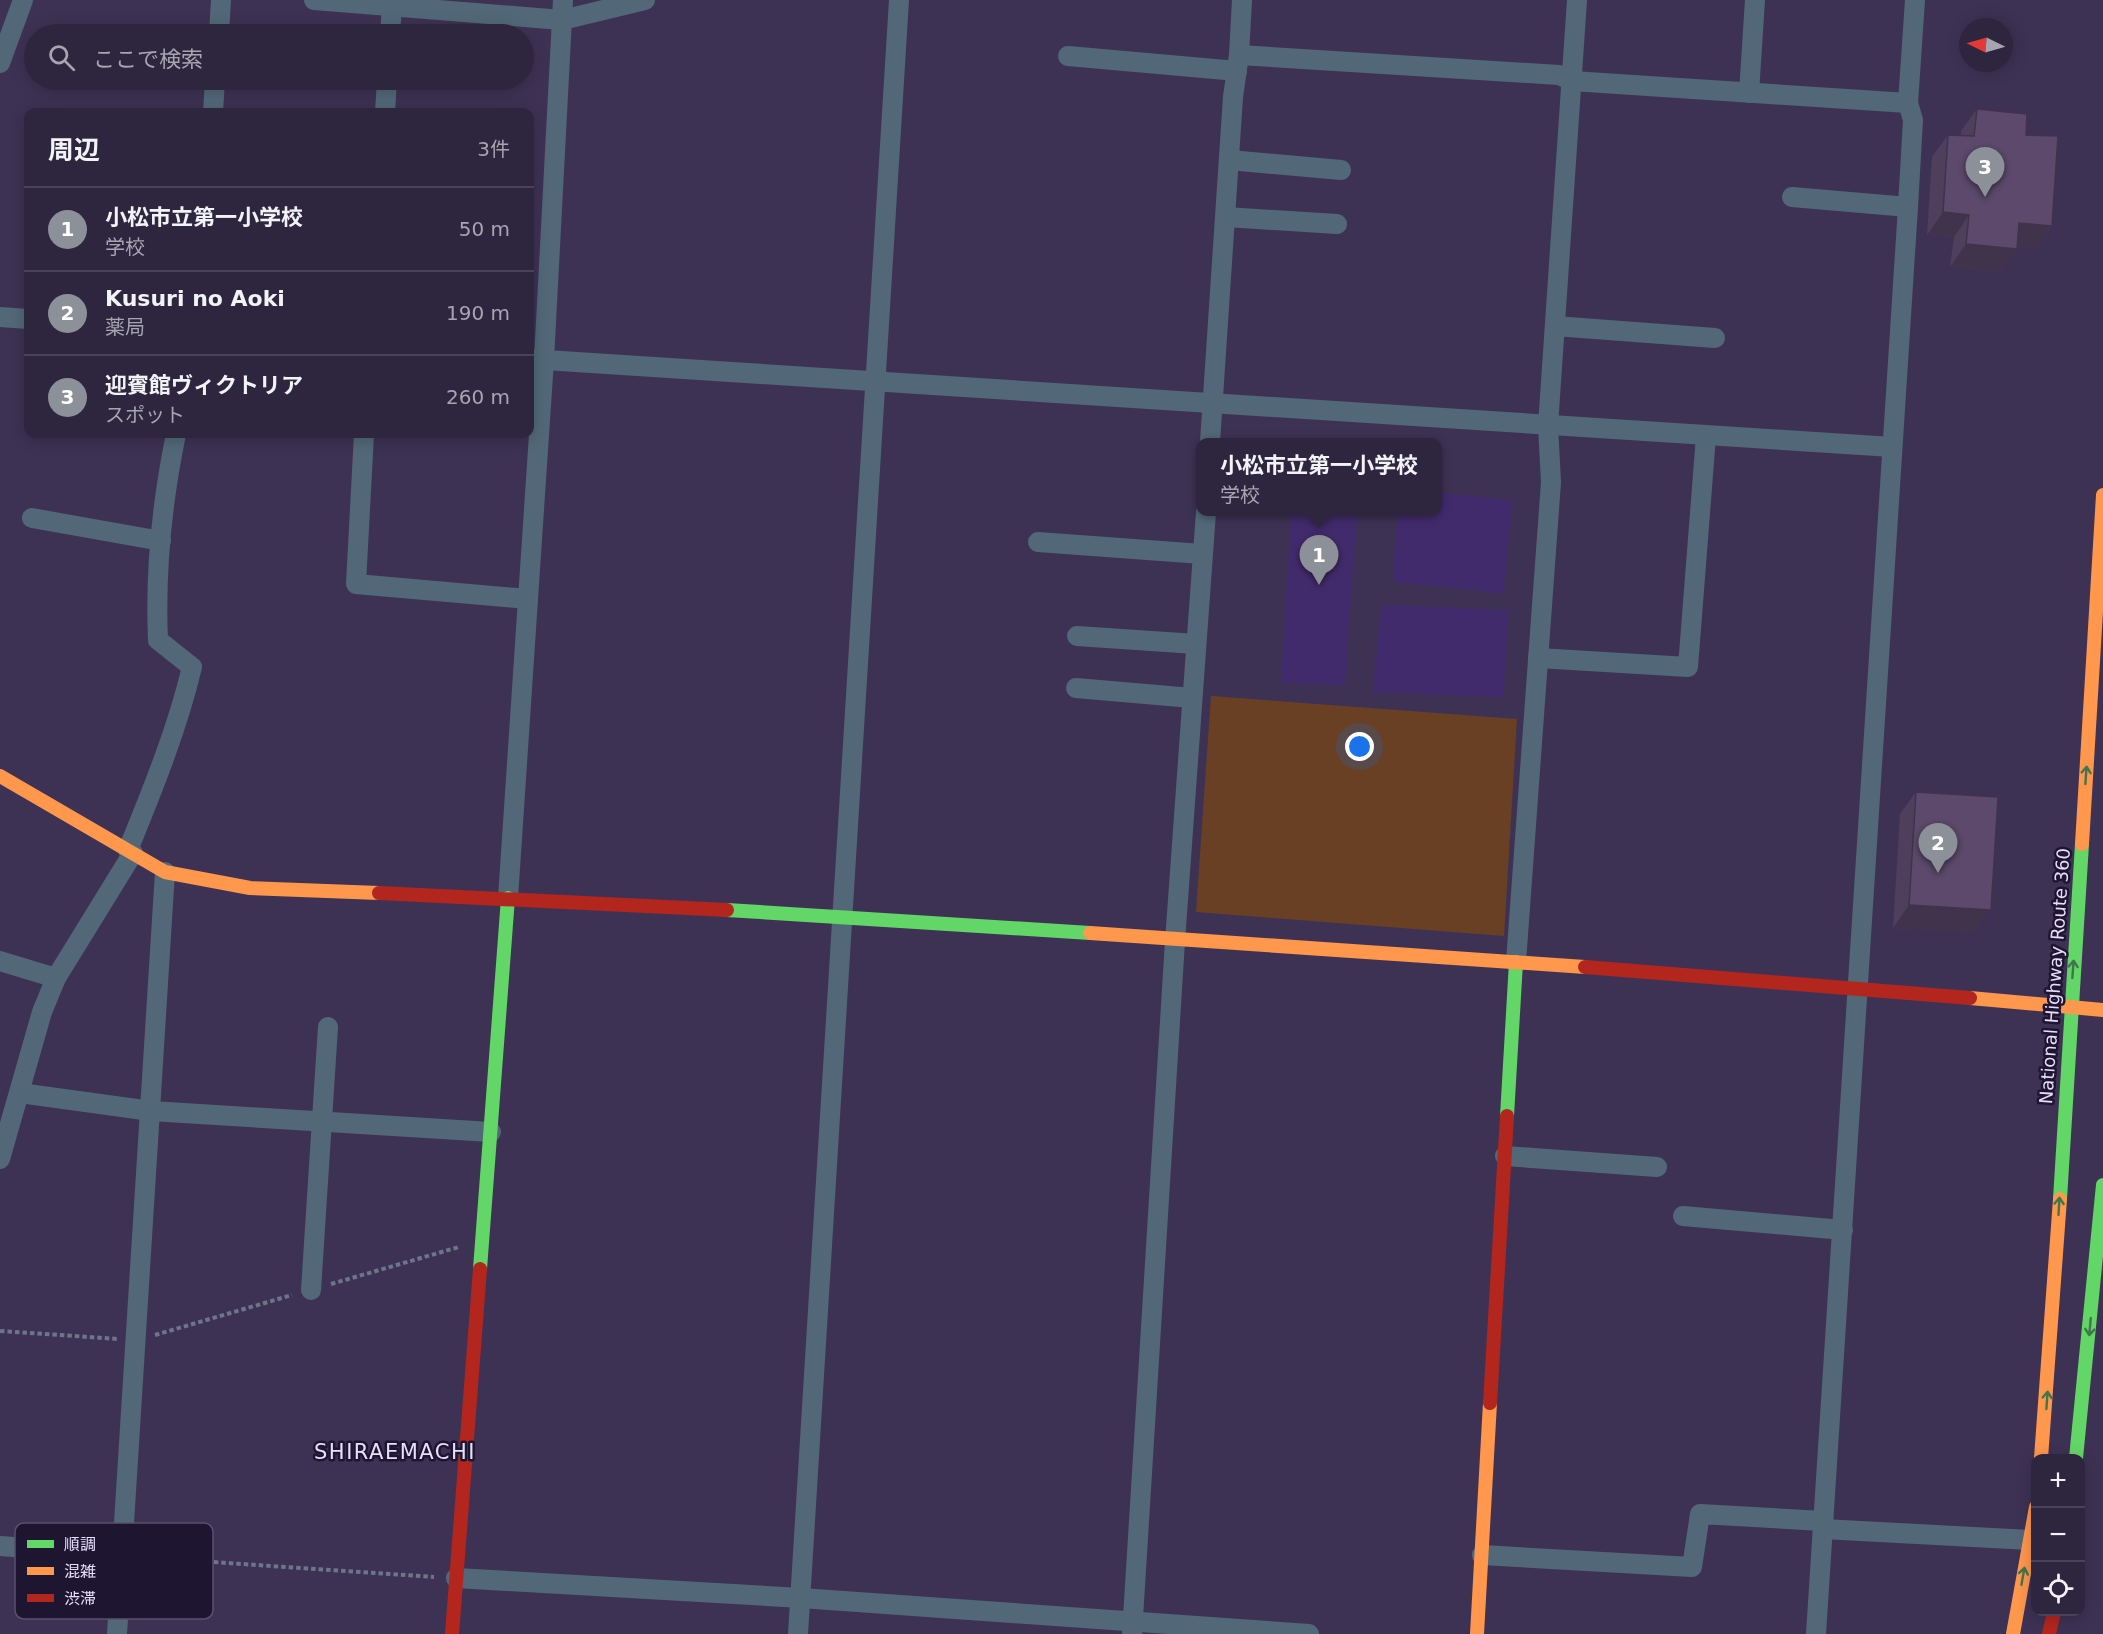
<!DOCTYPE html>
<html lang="ja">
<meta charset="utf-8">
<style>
:root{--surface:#2e263f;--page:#362e46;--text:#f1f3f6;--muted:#a7a5b0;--line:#494359;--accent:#8c9099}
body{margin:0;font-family:"DejaVu Sans","Noto Sans JP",sans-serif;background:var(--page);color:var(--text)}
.controls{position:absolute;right:18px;bottom:18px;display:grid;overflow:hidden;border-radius:12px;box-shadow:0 3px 15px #0003}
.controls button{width:54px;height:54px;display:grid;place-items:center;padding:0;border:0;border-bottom:2px solid var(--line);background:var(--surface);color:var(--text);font:30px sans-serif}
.compass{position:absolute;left:1959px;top:18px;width:54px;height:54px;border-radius:50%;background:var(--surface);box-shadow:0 3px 15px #0003;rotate:275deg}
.you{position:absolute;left:1360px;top:747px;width:21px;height:21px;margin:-15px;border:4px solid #fff;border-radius:50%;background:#1a73e8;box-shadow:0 0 0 9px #1a73e833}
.badge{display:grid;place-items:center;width:39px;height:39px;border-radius:50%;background:var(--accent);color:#fff;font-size:20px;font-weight:700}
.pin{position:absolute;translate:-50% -50px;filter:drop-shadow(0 2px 3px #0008)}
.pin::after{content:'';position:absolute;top:32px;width:21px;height:18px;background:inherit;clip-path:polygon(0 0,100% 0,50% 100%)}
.popup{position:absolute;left:1196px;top:438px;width:246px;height:78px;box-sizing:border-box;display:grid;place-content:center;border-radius:12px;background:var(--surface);filter:drop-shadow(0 2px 4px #0005);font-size:20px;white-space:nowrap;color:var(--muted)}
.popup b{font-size:22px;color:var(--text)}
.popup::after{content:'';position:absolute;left:50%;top:100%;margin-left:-12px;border:12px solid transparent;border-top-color:var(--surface)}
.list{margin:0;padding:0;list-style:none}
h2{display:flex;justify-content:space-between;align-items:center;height:78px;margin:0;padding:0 24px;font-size:26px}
h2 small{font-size:20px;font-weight:400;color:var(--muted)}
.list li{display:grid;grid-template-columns:39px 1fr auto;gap:18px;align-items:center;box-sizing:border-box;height:84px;padding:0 24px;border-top:2px solid var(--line)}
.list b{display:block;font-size:22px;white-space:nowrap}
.list p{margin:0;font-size:20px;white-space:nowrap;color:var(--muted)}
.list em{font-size:20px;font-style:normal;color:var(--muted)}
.icon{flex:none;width:33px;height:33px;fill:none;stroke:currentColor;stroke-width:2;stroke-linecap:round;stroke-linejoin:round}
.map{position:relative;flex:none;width:2103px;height:1634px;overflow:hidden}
.search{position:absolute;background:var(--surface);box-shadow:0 3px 15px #0003;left:24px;top:24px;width:510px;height:66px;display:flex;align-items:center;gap:15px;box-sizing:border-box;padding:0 21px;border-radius:33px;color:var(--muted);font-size:22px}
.panel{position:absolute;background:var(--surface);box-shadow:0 3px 15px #0003;left:24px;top:108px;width:510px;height:330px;border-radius:12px}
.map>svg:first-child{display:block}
</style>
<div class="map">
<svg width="2103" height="1634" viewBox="0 0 2103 1634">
<rect width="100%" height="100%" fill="#3e3254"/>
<g fill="#422b6c">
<polygon points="1438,493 1513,500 1503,593 1393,582 1397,512 1438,512"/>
<polygon points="1291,512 1357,512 1345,685 1281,683"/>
<polygon points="1381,605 1509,610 1503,697 1373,692"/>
</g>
<polygon fill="#694024" points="1211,696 1517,719 1504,936 1196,912"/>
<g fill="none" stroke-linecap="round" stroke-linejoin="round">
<g stroke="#6c7688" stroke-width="4" stroke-dasharray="4.5 3" stroke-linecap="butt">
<polyline points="331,1284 459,1247"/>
<polyline points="0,1331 118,1339"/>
<polyline points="155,1335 292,1295"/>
<polyline points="139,1557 434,1577"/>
</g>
<g stroke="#526879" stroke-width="20">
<polyline points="314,0 562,20 645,0"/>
<polyline points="219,34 221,0"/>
<polyline points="390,34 392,6"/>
<polyline points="1239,55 1559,75 1572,81 1908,103"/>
<polyline points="1068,56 1237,71"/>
<polyline points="0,63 23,0"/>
<polyline points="1749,93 1755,0"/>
<polyline points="213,112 215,80"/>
<polyline points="385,112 387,80"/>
<polyline points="1229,160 1341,170"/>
<polyline points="1792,197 1908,207"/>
<polyline points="1226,217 1337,224"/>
<polyline points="0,317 28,319"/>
<polyline points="1555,326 1715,338"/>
<polyline points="530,359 1892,447"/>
<polyline points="364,434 356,584 528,599"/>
<polyline points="1210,442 1233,97 1239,55 1242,0"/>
<polyline points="32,518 161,541"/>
<polyline points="1038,542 1202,554"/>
<polyline points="1077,636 1196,644"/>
<polyline points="1538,658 1688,667 1706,436"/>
<polyline points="1076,688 1192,698"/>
<path d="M128,850C152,791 177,730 192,667L158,640C155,571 162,502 176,434"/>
<polyline points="508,898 544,360 563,0"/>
<polyline points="0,961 56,978"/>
<polyline points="1516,962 1551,482 1548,426 1577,0"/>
<polyline points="20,1093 151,1111 491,1132"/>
<polyline points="1505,1156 1657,1167"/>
<polyline points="0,1159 42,1012 56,978 133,853"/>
<polyline points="1683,1216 1843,1230"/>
<polyline points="311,1290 328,1027"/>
<polyline points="1823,1529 2030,1540"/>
<polyline points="0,1546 122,1555"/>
<polyline points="1482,1555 1692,1567 1700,1514 1823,1521"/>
<polyline points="456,1578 801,1598 1309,1634"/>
<polyline points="117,1634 165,872"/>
<polyline points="798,1634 899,0"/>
<polyline points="1132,1634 1175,941 1206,512"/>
<polyline points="1816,1634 1908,207 1913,120 1908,103 1915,0"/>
</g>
<g stroke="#63d668" stroke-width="14">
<polyline points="727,910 1090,933"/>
<polyline points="1507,1116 1516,962"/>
<polyline points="2060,1199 2082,844"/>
<polyline points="480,1269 508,898"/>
<polyline points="2076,1458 2103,1185"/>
</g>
<g stroke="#ff974d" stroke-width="14">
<polyline points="0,776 165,872 250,888 379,893"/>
<polyline points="2082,844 2103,495"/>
<polyline points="1090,933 1585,967"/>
<polyline points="1970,998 2103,1010"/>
<polyline points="2041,1458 2060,1199"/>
<polyline points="1477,1634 1490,1403"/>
<polyline points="2013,1634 2036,1507"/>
</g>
<g stroke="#b3261e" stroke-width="14">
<polyline points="379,893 727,910"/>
<polyline points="1585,967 1970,998"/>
<polyline points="1490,1403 1507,1116"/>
<polyline points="452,1634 480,1269"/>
<polyline points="2049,1634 2054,1612"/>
</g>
</g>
<g fill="#4f3f5c">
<polygon points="1977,109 2026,135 2052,226 2036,248 2017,246 2001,271 1950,267 1954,237 1927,235 1932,157 1948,135 1961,136 1961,131"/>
<polygon points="1916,792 1975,932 1893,928 1900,814"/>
</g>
<g fill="#40334b">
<polygon points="1943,212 1969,215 1954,237 1927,235"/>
<polygon points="2019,223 2052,226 2036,248 2003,245"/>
<polygon points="1966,244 2017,249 2001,271 1950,267"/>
<polygon points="1909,905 1991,910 1975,932 1893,928"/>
</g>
<g fill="#5c496b" stroke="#40334b" stroke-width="1.5">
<polygon points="1977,109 2027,114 2026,135 2058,136 2052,226 2019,223 2017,249 1966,244 1969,215 1943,212 1948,135 1974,136"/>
<polygon points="1916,792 1998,797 1991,910 1909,905"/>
</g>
<defs><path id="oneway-shaft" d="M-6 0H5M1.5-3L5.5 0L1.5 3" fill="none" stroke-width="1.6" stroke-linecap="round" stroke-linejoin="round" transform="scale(1.5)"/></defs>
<g stroke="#40764c">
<use href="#oneway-shaft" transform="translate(2086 775) rotate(-86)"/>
<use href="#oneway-shaft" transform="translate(2073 969) rotate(-86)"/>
<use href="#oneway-shaft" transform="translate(2059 1206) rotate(-87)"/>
<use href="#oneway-shaft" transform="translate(2090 1327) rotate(95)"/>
<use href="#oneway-shaft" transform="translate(2047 1400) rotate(-86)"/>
<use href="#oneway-shaft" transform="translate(2023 1576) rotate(-80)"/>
</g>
<g text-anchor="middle" stroke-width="5" stroke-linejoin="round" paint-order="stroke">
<g font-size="18" fill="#e6defd" stroke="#1e1531">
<text transform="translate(2055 976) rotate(-86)" y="6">National Highway Route 360</text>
</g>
<g font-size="21" letter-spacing="1.5" fill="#e6defd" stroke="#1e1531">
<text x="395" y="1459">SHIRAEMACHI</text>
</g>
</g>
<rect x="15" y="1523" width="198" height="96" rx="9" fill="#1e1531" stroke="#5a516e" stroke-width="1.5"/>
<rect x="27" y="1540" width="27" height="8" fill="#63d668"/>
<rect x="27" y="1567" width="27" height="8" fill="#ff974d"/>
<rect x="27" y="1594" width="27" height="8" fill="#b3261e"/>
<g font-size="16" fill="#e6defd">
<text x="64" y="1550">順調</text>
<text x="64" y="1577">混雑</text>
<text x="64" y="1604">渋滞</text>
</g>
</svg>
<div class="controls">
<button>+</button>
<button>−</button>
<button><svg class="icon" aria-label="locate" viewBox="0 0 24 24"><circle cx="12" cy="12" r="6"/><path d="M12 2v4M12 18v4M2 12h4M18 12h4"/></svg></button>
</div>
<svg class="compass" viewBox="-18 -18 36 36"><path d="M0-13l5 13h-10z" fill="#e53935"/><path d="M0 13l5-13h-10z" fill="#a7a5b0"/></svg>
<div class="you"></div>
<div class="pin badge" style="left:1319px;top:585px">1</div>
<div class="popup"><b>小松市立第一小学校</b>学校</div>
<div class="pin badge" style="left:1938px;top:873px">2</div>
<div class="pin badge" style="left:1985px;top:197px">3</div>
<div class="search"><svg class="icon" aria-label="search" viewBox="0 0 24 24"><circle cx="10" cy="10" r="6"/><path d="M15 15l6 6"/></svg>ここで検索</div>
<section class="panel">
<h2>周辺<small>3件</small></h2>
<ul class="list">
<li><span class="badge">1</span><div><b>小松市立第一小学校</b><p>学校</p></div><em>50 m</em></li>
<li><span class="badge">2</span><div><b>Kusuri no Aoki</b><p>薬局</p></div><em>190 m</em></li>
<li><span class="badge">3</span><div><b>迎賓館ヴィクトリア</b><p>スポット</p></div><em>260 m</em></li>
</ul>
</section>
</div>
